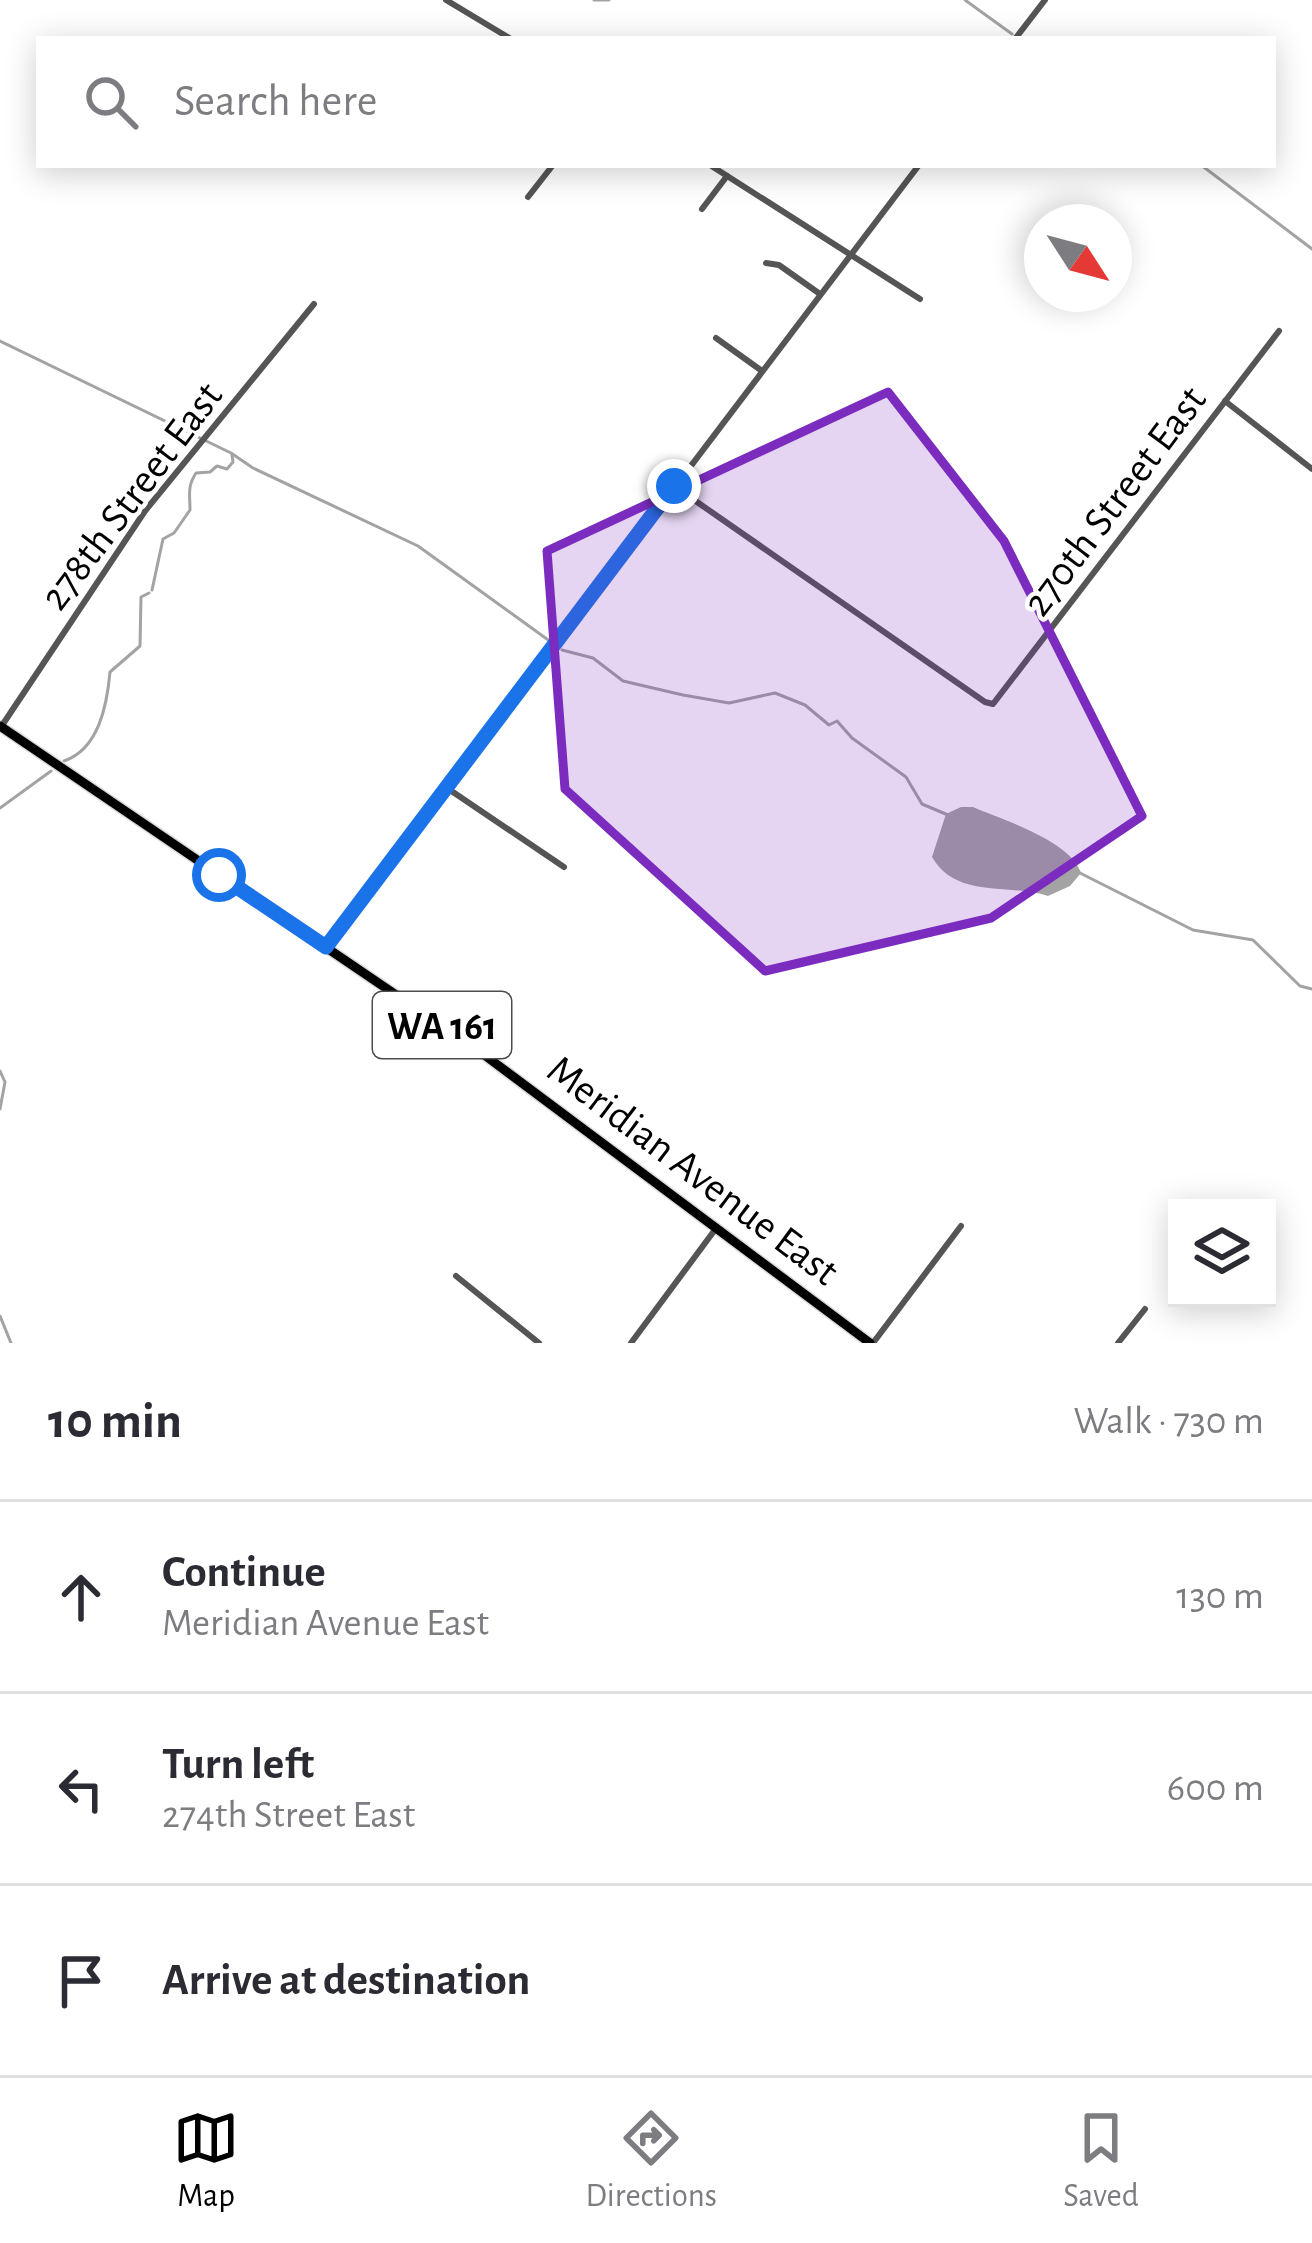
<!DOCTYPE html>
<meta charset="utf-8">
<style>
:root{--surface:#fff;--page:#f2f2f3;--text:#2b2b33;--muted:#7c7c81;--line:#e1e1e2;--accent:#000}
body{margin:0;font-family:"Alegreya Sans",sans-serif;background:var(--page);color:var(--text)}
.controls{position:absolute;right:36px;bottom:36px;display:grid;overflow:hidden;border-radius:0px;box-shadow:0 6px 30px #0003}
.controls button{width:108px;height:108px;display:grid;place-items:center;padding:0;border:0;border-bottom:3px solid var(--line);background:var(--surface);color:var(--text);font:60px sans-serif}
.compass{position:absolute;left:1024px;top:204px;width:108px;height:108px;border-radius:50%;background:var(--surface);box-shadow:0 6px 30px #0003;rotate:126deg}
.stop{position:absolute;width:36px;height:36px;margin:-27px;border:9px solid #1a73e8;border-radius:50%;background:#fff}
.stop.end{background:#1a73e8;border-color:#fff;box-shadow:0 3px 12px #0008}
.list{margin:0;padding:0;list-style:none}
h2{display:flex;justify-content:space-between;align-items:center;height:156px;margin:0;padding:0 48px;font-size:51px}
h2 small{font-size:39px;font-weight:400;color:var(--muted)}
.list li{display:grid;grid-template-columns:78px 1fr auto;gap:36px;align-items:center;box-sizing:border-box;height:192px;padding:0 48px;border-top:3px solid var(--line)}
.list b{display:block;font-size:45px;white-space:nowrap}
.list p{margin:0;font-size:39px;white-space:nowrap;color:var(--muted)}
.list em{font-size:39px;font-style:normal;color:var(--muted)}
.icon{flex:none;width:66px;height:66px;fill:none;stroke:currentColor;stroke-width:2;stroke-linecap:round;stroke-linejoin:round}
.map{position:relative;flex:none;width:1312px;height:1343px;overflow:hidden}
.search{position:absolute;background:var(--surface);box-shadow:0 6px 30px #0003;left:36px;right:36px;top:36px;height:132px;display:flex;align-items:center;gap:30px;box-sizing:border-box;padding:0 42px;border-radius:0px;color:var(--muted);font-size:45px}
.sheet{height:732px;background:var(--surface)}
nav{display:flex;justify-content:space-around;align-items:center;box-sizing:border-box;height:168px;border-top:3px solid var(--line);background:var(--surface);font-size:33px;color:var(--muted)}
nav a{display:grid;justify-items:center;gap:6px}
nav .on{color:var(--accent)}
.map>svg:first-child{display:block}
</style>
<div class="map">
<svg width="1312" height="1343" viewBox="0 0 1312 1343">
<rect width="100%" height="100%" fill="#fff"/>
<path fill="#a3a3a3" d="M961,807H973C1003,820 1071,841 1081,873L1070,886L1048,896C1008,883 956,899 932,857L946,814Z"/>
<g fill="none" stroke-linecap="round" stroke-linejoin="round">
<g stroke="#a3a3a3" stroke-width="3">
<polyline points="594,0 609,0"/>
<polyline points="965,0 1012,34"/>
<polyline points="1201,165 1312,249"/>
<polyline points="0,341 231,453 253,468 418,546 551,642"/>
<path d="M152,590L163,539L174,533L190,510C190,494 187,487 196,473L210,472L217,466L227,469L233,462L232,455"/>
<polyline points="562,650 593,658 623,681 683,695 729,703 775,693 805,705 829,725 837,721 852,738 906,777 922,804 948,815"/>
<path d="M64,761C99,749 107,705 110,672L140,646L141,597L149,593"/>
<polyline points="0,808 51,771"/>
<polyline points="1078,872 1193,930 1253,940 1300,986 1312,989"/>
<polyline points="0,1071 5,1082 0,1109"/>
<polyline points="0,1316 11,1343"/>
</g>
<defs>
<polyline id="primary" points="0,726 483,1054 870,1343"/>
</defs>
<use href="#primary" stroke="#dbdbdb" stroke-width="12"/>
<g stroke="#555" stroke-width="6">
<polyline points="446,0 511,39"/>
<polyline points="1015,39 1045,0"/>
<polyline points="710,165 920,299"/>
<polyline points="528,197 553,165"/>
<polyline points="702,209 727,176"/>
<polyline points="766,263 779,265 820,294"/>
<polyline points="716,338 762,371"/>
<polyline points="1225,401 1312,469"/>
<polyline points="674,486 985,702 993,704 1279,331"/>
<polyline points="1,727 145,511 314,304"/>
<polyline points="447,788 564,867"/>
<polyline points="327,946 919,165"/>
<polyline points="456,1276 539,1343"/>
<polyline points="631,1343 717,1227"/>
<polyline points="873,1343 961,1226"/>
<polyline points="1118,1343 1145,1309"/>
</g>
<use href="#primary" stroke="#000" stroke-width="9"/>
</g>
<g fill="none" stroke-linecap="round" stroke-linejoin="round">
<polyline stroke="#1a73e8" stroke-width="15" points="219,875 326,947 674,486"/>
</g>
<path fill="#7b2cbf" fill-opacity="0.2" stroke="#7b2cbf" stroke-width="9" stroke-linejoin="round" d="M888,392L1004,541L1142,816L991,918L765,971L565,789L547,551Z"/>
<g text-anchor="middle" stroke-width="9" stroke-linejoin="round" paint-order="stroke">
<rect fill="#fff" stroke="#4c4c4c" stroke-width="3" x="373" y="992" width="138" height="66" rx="9"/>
<g font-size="39" font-weight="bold" fill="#000">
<text x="442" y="1039">WA 161</text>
</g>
<g font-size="42" fill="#000" stroke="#fff">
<text transform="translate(130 495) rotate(-53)" y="15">278th Street East</text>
<text transform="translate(1113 500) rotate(-53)" y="15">270th Street East</text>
<text transform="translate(694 1169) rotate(37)" y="15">Meridian Avenue East</text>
</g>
</g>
</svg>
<div class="controls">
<button><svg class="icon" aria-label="layers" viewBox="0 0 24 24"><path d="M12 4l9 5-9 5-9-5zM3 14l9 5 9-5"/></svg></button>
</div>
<svg class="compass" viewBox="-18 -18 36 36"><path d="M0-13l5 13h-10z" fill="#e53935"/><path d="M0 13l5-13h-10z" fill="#7c7c81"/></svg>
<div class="stop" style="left:219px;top:875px"></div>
<div class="stop end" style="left:674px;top:486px"></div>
<div class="search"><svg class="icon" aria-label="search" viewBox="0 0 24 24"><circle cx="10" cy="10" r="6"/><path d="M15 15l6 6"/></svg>Search here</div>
</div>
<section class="sheet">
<h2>10 min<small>Walk · 730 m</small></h2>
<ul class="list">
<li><svg class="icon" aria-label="ahead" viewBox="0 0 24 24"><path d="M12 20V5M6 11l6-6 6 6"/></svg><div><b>Continue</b><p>Meridian Avenue East</p></div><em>130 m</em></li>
<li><svg class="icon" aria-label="left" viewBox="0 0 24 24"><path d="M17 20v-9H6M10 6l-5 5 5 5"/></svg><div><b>Turn left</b><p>274th Street East</p></div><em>600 m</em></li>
<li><svg class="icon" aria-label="arrive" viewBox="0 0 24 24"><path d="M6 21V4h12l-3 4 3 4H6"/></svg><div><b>Arrive at destination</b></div></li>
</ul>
</section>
<nav>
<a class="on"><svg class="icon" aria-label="map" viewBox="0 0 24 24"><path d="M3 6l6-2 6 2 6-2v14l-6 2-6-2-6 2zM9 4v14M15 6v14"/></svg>Map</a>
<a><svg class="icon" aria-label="directions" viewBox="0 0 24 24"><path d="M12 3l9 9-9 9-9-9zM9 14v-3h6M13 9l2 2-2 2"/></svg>Directions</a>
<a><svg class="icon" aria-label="saved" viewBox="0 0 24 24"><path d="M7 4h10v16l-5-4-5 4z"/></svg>Saved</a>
</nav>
